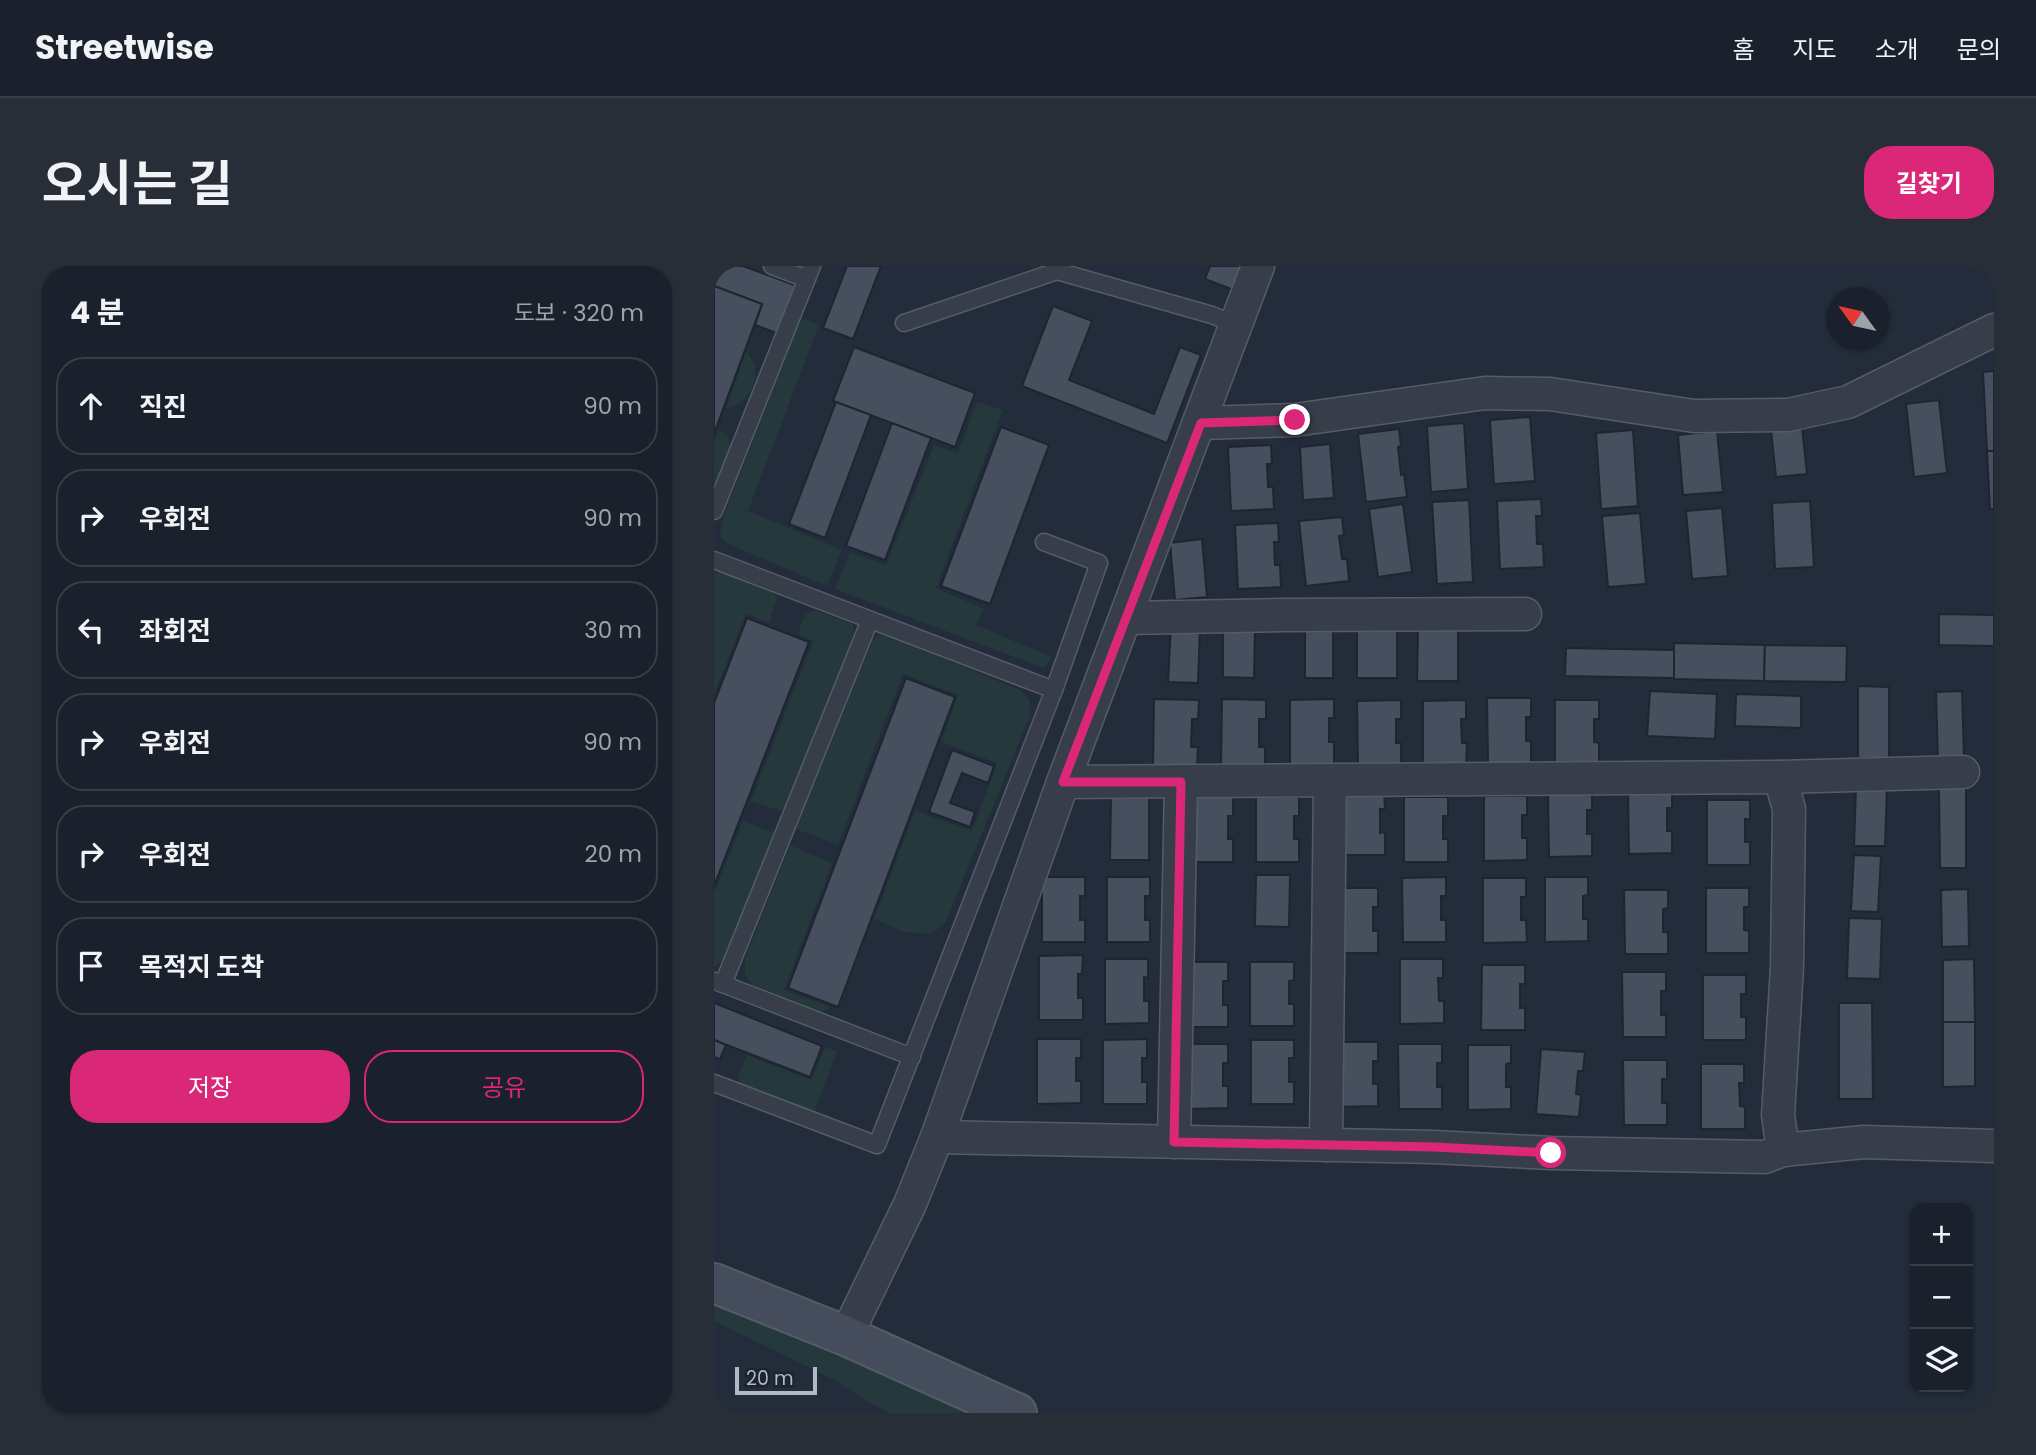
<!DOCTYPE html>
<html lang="ko">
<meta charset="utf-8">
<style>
:root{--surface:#1a212c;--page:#272e38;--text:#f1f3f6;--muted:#9fa3a9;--line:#383e48;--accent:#db2777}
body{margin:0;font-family:Poppins,"Noto Sans KR",sans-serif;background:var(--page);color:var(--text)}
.controls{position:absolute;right:21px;bottom:21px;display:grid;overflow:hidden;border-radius:14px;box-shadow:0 2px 5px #0004}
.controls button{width:63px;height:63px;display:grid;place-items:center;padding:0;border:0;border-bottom:2px solid var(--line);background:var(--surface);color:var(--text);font:35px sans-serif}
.compass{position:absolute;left:1112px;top:21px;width:63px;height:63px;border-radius:50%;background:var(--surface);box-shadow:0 2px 5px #0004;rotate:303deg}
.scale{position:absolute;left:21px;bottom:18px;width:82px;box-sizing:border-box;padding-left:7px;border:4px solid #b2b9c6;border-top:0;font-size:19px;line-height:24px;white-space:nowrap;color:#b2b9c6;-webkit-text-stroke:5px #1c232f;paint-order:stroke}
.stop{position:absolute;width:21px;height:21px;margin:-16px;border:5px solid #db2777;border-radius:50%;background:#fff}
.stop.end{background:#db2777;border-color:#fff;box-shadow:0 2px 7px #0008}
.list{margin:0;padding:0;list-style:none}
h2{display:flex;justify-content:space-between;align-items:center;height:91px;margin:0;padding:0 28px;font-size:30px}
h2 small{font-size:23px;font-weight:400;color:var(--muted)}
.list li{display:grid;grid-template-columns:46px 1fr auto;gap:21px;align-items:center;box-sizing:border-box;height:98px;margin:0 14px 14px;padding:0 14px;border:2px solid var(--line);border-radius:28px}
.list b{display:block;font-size:26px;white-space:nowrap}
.list em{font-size:23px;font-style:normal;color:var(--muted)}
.actions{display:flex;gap:14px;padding:21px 28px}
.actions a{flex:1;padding:16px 0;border:2px solid var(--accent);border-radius:28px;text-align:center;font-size:24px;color:var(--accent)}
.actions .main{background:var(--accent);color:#fff}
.icon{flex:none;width:38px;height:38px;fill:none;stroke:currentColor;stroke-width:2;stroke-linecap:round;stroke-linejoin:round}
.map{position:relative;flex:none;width:1280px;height:1147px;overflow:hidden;border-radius:28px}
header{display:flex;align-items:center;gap:42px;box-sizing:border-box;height:98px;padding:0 35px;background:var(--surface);border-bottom:2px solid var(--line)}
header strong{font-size:33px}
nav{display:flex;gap:38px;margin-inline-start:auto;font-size:24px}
.intro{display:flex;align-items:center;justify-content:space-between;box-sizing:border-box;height:168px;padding:0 42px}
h1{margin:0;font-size:49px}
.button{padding:18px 32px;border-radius:28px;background:var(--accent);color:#fff;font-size:24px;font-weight:700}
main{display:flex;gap:42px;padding:0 42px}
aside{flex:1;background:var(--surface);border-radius:28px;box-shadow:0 2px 5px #0004}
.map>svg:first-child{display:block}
</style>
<header>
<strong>Streetwise</strong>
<nav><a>홈</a><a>지도</a><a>소개</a><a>문의</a></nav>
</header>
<div class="intro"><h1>오시는 길</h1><a class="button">길찾기</a></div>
<main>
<aside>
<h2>4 분<small>도보 · 320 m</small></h2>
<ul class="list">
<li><svg class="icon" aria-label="ahead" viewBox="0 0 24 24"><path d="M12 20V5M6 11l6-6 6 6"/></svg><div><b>직진</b></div><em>90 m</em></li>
<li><svg class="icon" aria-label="right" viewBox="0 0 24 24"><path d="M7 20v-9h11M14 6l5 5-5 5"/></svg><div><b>우회전</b></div><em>90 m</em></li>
<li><svg class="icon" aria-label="left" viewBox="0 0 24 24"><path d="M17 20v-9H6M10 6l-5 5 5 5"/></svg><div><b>좌회전</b></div><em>30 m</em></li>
<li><svg class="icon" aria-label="right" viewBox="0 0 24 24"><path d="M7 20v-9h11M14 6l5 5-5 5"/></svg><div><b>우회전</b></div><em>90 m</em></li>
<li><svg class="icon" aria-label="right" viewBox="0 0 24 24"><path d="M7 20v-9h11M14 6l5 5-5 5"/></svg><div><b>우회전</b></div><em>20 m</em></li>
<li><svg class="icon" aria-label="arrive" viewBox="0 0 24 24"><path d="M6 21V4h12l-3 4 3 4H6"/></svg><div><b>목적지 도착</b></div></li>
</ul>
<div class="actions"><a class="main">저장</a><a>공유</a></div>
</aside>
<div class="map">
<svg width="1280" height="1147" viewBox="0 0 1280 1147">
<rect width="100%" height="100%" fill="#232c3a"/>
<g fill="#25383b">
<polygon points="87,52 105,59 34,245 128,284 113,320 14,278 6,270 9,252"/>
<path d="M32,86C52,103 37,141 12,142Z"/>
<polygon points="263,136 289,144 222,322 270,343 262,359 338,391 330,402 121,323 136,286 172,299 220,179 244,187"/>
<path d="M5,164C29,173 7,204 0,221V177Z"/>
<polygon points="8,306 60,327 63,332 55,357 32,348 0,429 0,307"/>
<path d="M100,344L138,358L140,365L137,379L74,540L67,545L37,535L99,375L84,368C87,358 89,347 100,344Z"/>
<polygon points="165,368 174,370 306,424 315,433 316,450 231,658 217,668 191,666 160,653 201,545 258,565 283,497 227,476 244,429 189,408 124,579 82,563 159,374"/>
<polygon points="29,555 63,568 12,693 0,701 0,628"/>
<path d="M76,579L118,597L70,724L117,741L111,745L100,746L41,721C31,713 30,706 31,693Z"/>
<polygon points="111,781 123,785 100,847 25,817 24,810 33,789 97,814"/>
<polygon points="0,1039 148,1096 265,1147 174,1147 149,1133 124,1116 0,1055"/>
</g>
<g fill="#454f5e" stroke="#1e2531" stroke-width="2">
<polygon points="4,0 29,0 83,20 65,68 41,59 48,38 0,20 0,12"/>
<polygon points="133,0 167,0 139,73 109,62"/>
<polygon points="496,0 534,0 525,26 491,13"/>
<polygon points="0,20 48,38 0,168"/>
<polygon points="339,40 378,55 355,114 440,148 466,81 487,89 453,177 308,120"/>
<polygon points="140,81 261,127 241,181 119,135"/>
<polygon points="1280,105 1280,185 1273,185 1269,106"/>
<polygon points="1225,134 1233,207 1200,211 1192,138"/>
<polygon points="122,136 157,149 111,272 75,258"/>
<polygon points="816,151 821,215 780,218 776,154"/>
<polygon points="178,157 217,172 171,294 132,280"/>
<polygon points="750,157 754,223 717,226 713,160"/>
<polygon points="287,161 335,179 276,338 227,320"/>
<polygon points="1088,161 1093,208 1062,211 1057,164"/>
<polygon points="685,163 687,180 684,181 687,209 690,208 693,231 652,236 644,168"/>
<polygon points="919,164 924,240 887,243 882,167"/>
<polygon points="1003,165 1009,226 969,229 964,169"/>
<polygon points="616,178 620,232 589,234 586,181"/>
<polygon points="557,179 558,198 553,198 554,221 559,221 560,243 517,245 514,181"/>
<polygon points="1273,185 1280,185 1280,243 1276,243"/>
<polygon points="827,233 828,250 822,250 823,278 829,278 830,301 786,303 783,235"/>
<polygon points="755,234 759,316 723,318 718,236"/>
<polygon points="1096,235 1100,301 1061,303 1058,237"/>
<polygon points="689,238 698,306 664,311 655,243"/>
<polygon points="1008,242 1014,310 978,313 972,245"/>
<polygon points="926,247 932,318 894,321 888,250"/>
<polygon points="628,251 630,269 625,270 628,293 633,293 635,315 592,320 585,255"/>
<polygon points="564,257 565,276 560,276 561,299 566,299 567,321 524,323 521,259"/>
<polygon points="488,273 493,331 461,334 456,277"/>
<polygon points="1225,348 1280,349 1280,380 1225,379"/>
<polygon points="33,352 95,376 0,620 0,437"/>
<rect x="643" y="359" width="40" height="53"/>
<polygon points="457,360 486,361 484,417 454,416"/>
<rect x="591" y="360" width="28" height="52"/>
<polygon points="744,361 744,415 703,415 704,362"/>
<polygon points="509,362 541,362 540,412 509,411"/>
<polygon points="960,377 1051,379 1050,415 960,413"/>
<polygon points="1051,379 1133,380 1132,416 1050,415"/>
<polygon points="852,382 960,384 960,412 851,410"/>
<polygon points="192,412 241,431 124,741 74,722"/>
<polygon points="1144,420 1175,421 1175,492 1144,492"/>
<polygon points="936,425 1003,428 1001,473 933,470"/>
<polygon points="1248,425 1250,493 1224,494 1222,426"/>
<polygon points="1022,428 1087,430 1087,462 1021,460"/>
<polygon points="773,432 817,432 817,451 812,451 812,475 817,475 817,497 774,497"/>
<polygon points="440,433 485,434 484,453 478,453 477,481 484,481 483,504 439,504"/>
<polygon points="508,433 552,434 552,453 545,453 545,481 551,481 551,505 507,504"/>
<polygon points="620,433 620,452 615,452 615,476 620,476 620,498 576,498 576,434"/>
<polygon points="687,434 687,453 682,453 682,477 687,477 687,499 644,499 643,435"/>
<polygon points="752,434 752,453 747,453 748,477 753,477 752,499 709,499 709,435"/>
<polygon points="841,434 885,434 885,453 880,453 880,476 885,477 885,499 841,499"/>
<polygon points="238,484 280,500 274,517 248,507 236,537 261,546 256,561 215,546"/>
<polygon points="1142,521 1173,522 1171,580 1140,580"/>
<polygon points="1225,522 1252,522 1252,602 1226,602"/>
<polygon points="914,523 958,523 958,542 953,542 953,565 958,565 958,587 915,588"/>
<polygon points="627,524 670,524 671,543 666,543 666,567 671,566 671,589 627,589"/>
<polygon points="834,526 878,526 878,544 873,544 873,568 878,568 878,590 835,591"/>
<polygon points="397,530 435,530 435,594 396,594"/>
<polygon points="770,530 813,530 813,549 808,549 808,572 813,572 813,594 770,595"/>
<polygon points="475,531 519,531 519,550 514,550 514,573 519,573 519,596 476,596"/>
<polygon points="542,531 585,531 585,550 580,550 580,573 585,573 585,596 542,596"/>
<polygon points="690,531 734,531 734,550 729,550 729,573 734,573 734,596 690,596"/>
<polygon points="993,534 1036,534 1036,553 1031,553 1031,576 1036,576 1036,599 993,599"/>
<polygon points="1140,589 1167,590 1164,646 1137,645"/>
<polygon points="542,609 576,609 575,661 541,660"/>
<polygon points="328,611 371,611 371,630 366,630 366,654 371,654 371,676 328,676"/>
<polygon points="393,611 436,611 436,630 431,630 431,654 436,654 436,676 393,676"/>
<polygon points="732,611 732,630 727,630 727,654 732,654 732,676 689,676 688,612"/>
<polygon points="831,611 874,611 874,629 869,630 869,653 874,653 874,675 831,676"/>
<polygon points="769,612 812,612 812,631 807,631 807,654 812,654 813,676 769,677"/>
<polygon points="620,622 664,622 664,641 659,641 659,665 664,665 664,687 620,687"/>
<polygon points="992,622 1035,622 1035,641 1030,641 1030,664 1035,665 1035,687 992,687"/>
<polygon points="1254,623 1255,680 1228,681 1227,624"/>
<polygon points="910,624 954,624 954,642 949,643 949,666 954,666 954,688 911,688"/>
<polygon points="1135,652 1168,653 1166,713 1133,712"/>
<polygon points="369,689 368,708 364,708 364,732 369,732 369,754 325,754 325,690"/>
<polygon points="391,693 434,693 434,712 430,711 430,735 435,735 435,757 391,758"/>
<polygon points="686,693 729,693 729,712 724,712 725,735 730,735 730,757 686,758"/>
<polygon points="1260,693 1261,756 1229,756 1229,694"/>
<polygon points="470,696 514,696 514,715 509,715 509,739 514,739 514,761 471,761"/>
<polygon points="536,696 580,696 580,714 575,715 575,738 580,738 580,760 536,760"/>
<polygon points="768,699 811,699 811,718 806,718 806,742 811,742 811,764 767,764"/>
<polygon points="908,706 952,706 952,725 947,725 947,749 952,749 952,771 909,771"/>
<polygon points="989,709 1032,709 1032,728 1027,728 1027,751 1032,751 1032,774 989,774"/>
<polygon points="0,737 108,780 96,811 0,774"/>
<polygon points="1125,737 1158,737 1159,833 1125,833"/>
<polygon points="1229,756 1261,756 1261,820 1229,821"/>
<polygon points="323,773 367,773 367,792 362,792 362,815 367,815 367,837 323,838"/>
<polygon points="433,773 433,792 428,792 428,816 433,816 433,838 389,838 389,774"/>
<polygon points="0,774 12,779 6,793 0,791"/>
<polygon points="537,774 580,774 580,792 575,792 575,816 580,816 580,838 537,838"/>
<polygon points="621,776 664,776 664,795 659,795 659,818 664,818 664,840 621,841"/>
<polygon points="471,778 514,778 514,797 509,797 509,820 514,820 514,842 471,843"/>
<polygon points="684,778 728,778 728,797 723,797 723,821 728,821 728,843 685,843"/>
<polygon points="754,779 797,779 797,797 792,798 792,821 797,821 797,843 754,844"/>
<polygon points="827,783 871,786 869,805 864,805 862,828 867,829 865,851 822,848"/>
<polygon points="909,794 953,794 953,813 948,813 948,837 953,837 953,859 910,859"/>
<polygon points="987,798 1030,798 1030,817 1025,817 1026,840 1031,841 1031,863 987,863"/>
</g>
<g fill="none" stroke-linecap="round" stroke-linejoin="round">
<defs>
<g id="lane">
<polyline points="58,0 93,13"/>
<polyline points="190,57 343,5 498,49 522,59"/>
<polyline points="0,245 98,0"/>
<polyline points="0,294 340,424"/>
<polyline points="1,715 198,791"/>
<polyline points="9,718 156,354"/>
<polyline points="0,817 163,879 340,424 385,297 330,276"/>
</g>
<g id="street">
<polyline points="487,157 581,154 771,127 836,128 980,150 1074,149 1134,136 1280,64"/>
<polyline points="412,352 565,349 811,348"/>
<polyline points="1066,511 1249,506"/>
<polyline points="349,516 1066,511 1075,543 1073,701 1064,849 1069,884 1150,876 1280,880"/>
<polyline points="223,871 720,881 837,887 1051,891 1069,884"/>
<polyline points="460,876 467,516"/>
<polyline points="612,879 616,516"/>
<polyline points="132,1070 196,938 223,871 349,516 544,0"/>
</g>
<polyline id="secondary" points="0,1017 132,1070 303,1147"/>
</defs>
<use href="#lane" stroke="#555c68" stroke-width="19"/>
<use href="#street" stroke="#555c68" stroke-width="35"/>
<use href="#secondary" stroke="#555c68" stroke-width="42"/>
<use href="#lane" stroke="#373e4a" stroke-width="16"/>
<use href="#street" stroke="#373e4a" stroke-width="32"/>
<use href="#secondary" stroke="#454d5d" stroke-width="38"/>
</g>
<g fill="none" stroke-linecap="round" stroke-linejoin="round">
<polyline stroke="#db2777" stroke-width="9" points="581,154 487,157 349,516 467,516 460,876 720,881 837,887"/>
</g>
</svg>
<div class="controls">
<button>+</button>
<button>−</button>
<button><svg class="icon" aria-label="layers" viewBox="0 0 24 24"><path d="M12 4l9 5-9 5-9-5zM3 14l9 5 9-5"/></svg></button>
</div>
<svg class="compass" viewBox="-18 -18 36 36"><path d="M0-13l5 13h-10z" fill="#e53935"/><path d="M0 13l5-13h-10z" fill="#9fa3a9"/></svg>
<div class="scale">20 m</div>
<div class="stop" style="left:837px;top:887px"></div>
<div class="stop end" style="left:581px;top:154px"></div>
</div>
</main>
